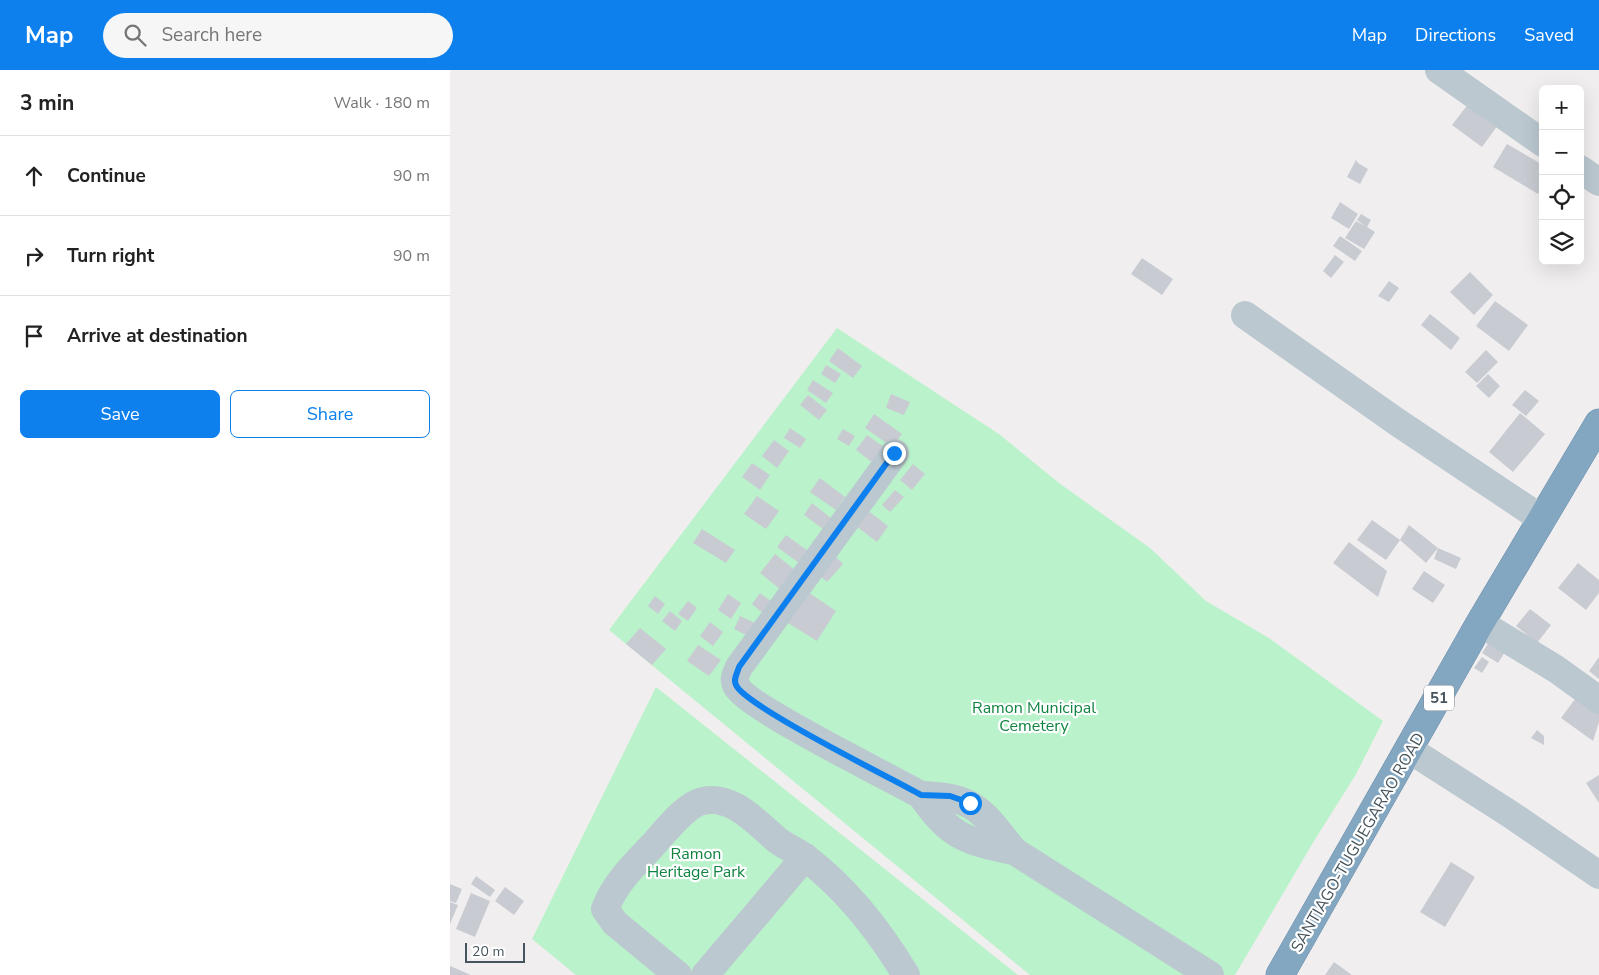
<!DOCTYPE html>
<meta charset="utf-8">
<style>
:root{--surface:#fff;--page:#f6f6f6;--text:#222;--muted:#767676;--line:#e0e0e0;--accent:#0d80ed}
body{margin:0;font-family:"Nunito Sans",sans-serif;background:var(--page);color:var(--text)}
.controls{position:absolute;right:15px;top:15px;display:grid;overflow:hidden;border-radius:8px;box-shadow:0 5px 20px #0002}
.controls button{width:45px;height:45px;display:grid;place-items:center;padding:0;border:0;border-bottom:1px solid var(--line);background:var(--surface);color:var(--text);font:25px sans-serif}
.scale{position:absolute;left:15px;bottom:12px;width:60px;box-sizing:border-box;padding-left:5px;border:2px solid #45545d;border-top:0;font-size:14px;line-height:18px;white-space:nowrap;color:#45545d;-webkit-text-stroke:4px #fff;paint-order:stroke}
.stop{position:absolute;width:15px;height:15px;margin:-11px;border:4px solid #0d80ed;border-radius:50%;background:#fff}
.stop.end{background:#0d80ed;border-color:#fff;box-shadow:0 1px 5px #0008}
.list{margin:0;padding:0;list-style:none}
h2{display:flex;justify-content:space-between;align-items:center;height:65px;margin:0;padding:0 20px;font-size:21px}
h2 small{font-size:16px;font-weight:400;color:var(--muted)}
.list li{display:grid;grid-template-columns:32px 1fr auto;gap:15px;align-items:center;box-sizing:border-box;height:80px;padding:0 20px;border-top:1px solid var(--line)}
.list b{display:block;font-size:19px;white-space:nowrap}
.list em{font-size:16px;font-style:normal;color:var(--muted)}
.actions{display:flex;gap:10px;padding:15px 20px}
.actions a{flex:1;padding:11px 0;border:1px solid var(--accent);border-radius:8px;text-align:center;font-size:18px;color:var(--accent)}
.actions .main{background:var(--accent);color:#fff}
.icon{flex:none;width:28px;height:28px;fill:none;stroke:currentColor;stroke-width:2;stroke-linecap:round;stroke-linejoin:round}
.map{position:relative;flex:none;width:1149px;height:905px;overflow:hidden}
header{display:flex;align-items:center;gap:30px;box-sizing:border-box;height:70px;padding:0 25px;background:var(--accent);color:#fff}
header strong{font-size:24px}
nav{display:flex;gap:28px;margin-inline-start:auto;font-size:18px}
.search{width:350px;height:45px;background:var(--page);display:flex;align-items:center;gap:12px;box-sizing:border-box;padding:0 18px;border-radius:28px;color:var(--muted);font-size:19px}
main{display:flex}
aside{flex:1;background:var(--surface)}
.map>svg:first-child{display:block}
</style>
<header>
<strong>Map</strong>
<div class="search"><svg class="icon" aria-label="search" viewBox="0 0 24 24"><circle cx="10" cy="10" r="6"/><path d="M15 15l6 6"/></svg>Search here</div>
<nav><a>Map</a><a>Directions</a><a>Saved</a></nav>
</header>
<main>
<aside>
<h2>3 min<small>Walk · 180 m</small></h2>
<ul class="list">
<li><svg class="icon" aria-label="ahead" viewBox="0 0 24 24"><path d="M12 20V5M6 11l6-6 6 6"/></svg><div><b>Continue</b></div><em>90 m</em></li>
<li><svg class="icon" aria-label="right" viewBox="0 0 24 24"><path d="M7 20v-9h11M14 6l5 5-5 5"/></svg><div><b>Turn right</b></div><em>90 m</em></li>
<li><svg class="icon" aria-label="arrive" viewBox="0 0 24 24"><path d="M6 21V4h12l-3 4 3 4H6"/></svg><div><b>Arrive at destination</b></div></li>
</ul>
<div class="actions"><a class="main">Save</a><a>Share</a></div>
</aside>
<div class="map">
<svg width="1149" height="905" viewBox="0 0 1149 905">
<rect width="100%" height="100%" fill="#f1eeef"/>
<g fill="#baf2cb">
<polygon points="387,258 549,364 609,413 700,478 756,531 819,568 933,651 905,706 864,771 785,905 580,905 159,560"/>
<polygon points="206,617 568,905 126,905 82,869"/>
</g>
<g fill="#c8ccd2">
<polygon points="1019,33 1048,55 1032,77 1002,55"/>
<polygon points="1057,74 1093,95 1093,115 1088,124 1043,97"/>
<polygon points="906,90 908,93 918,99 910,114 897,107"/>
<polygon points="890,132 908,144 899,159 881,148"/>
<polygon points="911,144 921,150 917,157 925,162 914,179 895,168 906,151 915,156 907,150"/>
<polygon points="890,166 912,181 905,191 883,176"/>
<polygon points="885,185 894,192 881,208 873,201"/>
<polygon points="692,188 723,209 712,225 681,204"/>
<polygon points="1020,202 1043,225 1024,245 1000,222"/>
<polygon points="939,211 949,218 939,232 928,226"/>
<polygon points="1045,231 1078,255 1059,281 1026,256"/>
<polygon points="980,244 1010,268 1001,280 971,255"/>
<polygon points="388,278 412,296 403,308 379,291"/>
<polygon points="1036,280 1048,292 1027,313 1015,302"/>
<polygon points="376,295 391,304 385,313 371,304"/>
<polygon points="1038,304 1050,316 1039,328 1026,316"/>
<polygon points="363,310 383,323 376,333 357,320"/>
<polygon points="1075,320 1089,331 1076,346 1062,335"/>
<polygon points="441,324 460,332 454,345 436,338"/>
<polygon points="358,325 377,340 369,350 350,335"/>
<polygon points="1070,343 1095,364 1063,402 1039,382"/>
<polygon points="424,344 452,364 442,377 415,358"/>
<polygon points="340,358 356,369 350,378 334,368"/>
<polygon points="393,359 405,366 399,376 387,369"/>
<polygon points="417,365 438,380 427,396 406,380"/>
<polygon points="324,370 339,381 327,398 312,386"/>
<polygon points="302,393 320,405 310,420 292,407"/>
<polygon points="463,394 475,404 462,420 450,410"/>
<polygon points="370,408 395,427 386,440 360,422"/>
<polygon points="445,420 454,427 440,442 432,435"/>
<polygon points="307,426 329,441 316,459 294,444"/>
<polygon points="362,433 381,448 373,459 354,445"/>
<polygon points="417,440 438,456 427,472 406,456"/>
<polygon points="922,450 950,470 936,490 907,470"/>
<polygon points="959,455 988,478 976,493 950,470"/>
<polygon points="252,459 285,480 276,493 243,473"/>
<polygon points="336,465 358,481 349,493 327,477"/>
<polygon points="899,472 937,501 928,527 883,493"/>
<polygon points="988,478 1011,488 1006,499 984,489"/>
<polygon points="325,484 346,501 331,520 310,503"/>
<polygon points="385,486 393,494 377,512 369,505"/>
<polygon points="1128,493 1149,510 1149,523 1136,540 1108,518"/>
<polygon points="974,501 995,515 983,533 962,519"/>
<polygon points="358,522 386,541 367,571 338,553"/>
<polygon points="310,523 324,533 315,545 302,534"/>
<polygon points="278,524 291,533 281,549 268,540"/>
<polygon points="205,526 215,534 208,544 198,536"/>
<polygon points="238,531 247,538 238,551 228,544"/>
<polygon points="1080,539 1101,555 1087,573 1066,556"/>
<polygon points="220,541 232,551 225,561 212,551"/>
<polygon points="290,546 305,553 298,566 284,559"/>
<polygon points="260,552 273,562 263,576 250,566"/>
<polygon points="190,558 216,579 202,595 176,574"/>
<polygon points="1039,572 1055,582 1048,593 1032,583"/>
<polygon points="248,575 271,590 259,606 237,591"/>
<polygon points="1032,587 1039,592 1032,603 1024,598"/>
<polygon points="1149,587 1149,609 1139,601"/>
<polygon points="1128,625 1149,640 1149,652 1143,671 1111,648"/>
<polygon points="1087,660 1094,666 1094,675 1081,668"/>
<polygon points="1149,705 1149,733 1136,713"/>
<polygon points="1001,792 1025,807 995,857 970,842"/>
<polygon points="26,806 45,820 40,827 21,814"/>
<polygon points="0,814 12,819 6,833 0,831"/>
<polygon points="55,817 74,831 64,845 45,831"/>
<polygon points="21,823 40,831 25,867 6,859"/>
<polygon points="0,832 8,835 0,854"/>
<polygon points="884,892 902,905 875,905"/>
<polygon points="0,896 21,905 0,905"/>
</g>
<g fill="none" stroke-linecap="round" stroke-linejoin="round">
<defs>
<polyline id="highway" points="830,905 1030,553 1149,353"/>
</defs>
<use href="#highway" stroke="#6e91ad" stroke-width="29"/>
<g stroke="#bbc8cf" stroke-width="28">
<polyline points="989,0 1093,73"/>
<polyline points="1130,99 1149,112"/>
<polyline points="795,245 947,352 1092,449"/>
<path d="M445,383L289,597C286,604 283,609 286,615C294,636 443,709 471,725C526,727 531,740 564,781"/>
<polyline points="1030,553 1106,599 1149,630"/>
<polyline points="960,680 1060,744 1149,805"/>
<path d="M471,725C500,767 515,771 564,781L760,905"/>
<path d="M228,905L165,853L155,839C165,813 184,795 202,776C214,763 236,734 253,731C282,724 307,753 327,770C336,777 347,781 356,788C398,820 429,860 456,905"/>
<polyline points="255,905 355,787"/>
</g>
<use href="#highway" stroke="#83a6c1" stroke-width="28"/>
</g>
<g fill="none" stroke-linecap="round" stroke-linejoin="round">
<path stroke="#0d80ed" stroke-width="6" d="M444,383L289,597C287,604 283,609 286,615C295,636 443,709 471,725L500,726L520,733"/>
</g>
<g text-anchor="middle" stroke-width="4.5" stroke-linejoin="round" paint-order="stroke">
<rect fill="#fff" stroke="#7d878e" stroke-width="1" x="974" y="615.5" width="30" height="25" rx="4"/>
<g font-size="15" font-weight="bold" fill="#45545d">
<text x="989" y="633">51</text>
</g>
<g font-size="16" fill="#118441" stroke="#fff">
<text x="584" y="643">Ramon Municipal<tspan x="584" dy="18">Cemetery</tspan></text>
<text x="246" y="789">Ramon<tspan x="246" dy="18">Heritage Park</tspan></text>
</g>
<g font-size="16" fill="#45545d" stroke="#fff">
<text transform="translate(907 772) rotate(-60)" y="6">SANTIAGO-TUGUEGARAO ROAD</text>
</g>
</g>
</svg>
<div class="controls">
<button>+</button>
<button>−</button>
<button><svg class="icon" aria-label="locate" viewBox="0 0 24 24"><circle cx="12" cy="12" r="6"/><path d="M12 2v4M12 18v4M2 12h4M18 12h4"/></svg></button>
<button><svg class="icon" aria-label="layers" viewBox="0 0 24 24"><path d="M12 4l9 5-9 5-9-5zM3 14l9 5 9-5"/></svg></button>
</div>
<div class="scale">20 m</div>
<div class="stop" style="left:520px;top:733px"></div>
<div class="stop end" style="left:444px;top:383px"></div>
</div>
</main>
